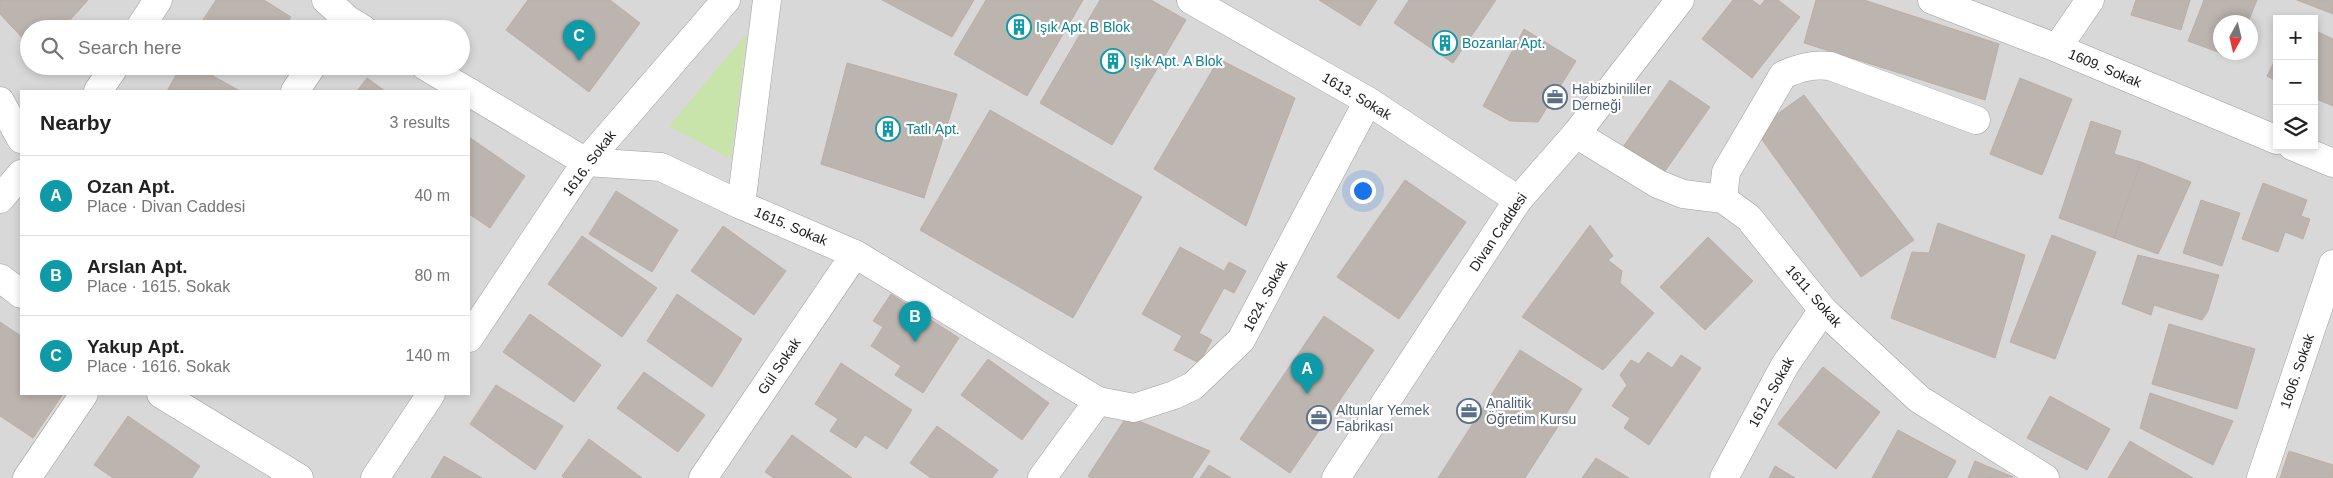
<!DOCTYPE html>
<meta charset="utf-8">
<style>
:root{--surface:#fff;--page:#f6f6f6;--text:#222;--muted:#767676;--line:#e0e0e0;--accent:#b90e16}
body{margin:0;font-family:Arial,sans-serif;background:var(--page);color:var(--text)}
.controls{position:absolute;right:15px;top:15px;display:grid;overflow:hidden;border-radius:0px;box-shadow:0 2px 8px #0003}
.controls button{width:45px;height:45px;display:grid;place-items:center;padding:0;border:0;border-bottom:1px solid var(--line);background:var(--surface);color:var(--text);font:25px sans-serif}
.compass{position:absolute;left:2213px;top:15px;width:45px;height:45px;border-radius:50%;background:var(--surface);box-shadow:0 2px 8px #0003;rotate:188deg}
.you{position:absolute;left:1362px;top:190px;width:18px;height:18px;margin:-12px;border:4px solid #fff;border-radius:50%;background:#1a73e8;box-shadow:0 0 0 8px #1a73e833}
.badge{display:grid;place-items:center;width:32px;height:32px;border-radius:50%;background:var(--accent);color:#fff;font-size:16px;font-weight:700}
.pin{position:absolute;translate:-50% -41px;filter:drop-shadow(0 1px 2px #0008)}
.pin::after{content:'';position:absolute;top:26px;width:18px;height:15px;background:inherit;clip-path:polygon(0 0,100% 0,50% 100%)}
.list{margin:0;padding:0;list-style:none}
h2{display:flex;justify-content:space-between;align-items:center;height:65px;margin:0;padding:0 20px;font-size:21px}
h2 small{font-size:16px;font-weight:400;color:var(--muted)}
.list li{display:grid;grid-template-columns:32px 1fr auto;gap:15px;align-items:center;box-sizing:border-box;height:80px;padding:0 20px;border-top:1px solid var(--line)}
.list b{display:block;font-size:19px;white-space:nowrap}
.list p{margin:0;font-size:16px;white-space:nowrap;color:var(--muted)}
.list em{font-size:16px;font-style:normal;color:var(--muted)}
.icon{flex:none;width:28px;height:28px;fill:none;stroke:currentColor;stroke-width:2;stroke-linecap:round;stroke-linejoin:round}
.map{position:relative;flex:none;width:2333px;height:478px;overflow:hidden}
.search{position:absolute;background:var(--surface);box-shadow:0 2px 8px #0003;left:20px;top:20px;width:450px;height:55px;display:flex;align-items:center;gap:12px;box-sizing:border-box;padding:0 18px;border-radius:28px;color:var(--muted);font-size:19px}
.panel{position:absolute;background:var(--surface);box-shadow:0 2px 8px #0003;left:20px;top:90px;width:450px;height:305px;border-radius:0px}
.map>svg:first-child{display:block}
</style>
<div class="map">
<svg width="2333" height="478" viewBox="0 0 2333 478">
<rect width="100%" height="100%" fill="#ece8e1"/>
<path fill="#d9d8d8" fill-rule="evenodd" d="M0,0H2333V478H0ZM2277,19H2314V146H2277ZM2220,22H2250V52H2220ZM29,29H461V66H29ZM21,91H469V394H21Z"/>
<polygon fill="#c9e4aa" points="747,33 731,159 669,126"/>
<g fill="#bcb4ae" stroke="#bdaea5">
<polygon points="0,0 88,0 62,29 29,29 29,45 0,14"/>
<polygon points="216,0 264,0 291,17 283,29 197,29"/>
<polygon points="528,0 610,0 640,23 589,92 506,30"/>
<polygon points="882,0 974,0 952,37"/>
<polygon points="986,0 1083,0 1027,96 954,54"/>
<polygon points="1100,0 1151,0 1186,20 1112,145 1040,103"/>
<polygon points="1319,0 1377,0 1360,26"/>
<polygon points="1409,0 1496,0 1453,63 1394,23"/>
<polygon points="1733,0 1752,0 1760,6 1765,0 1778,0 1800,17 1752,78 1702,39"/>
<polygon points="1816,0 1864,0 1999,44 1985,100 1804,43"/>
<polygon points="2136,0 2190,0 2181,30 2131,15"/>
<polygon points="2204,0 2257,0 2248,22 2220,22 2220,52 2236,52 2234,58 2188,41"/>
<polygon points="2297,0 2333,0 2333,14"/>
<polygon points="1524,29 1576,61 1538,122 1510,121 1483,106"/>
<polygon points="2314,30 2333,39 2333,106 2314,98"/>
<polygon points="2277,56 2277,81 2267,76"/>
<polygon points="1219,59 1295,98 1246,226 1154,169"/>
<polygon points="847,63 957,94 924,198 821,164"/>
<polygon points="181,66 195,66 240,91 167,91"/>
<polygon points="367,78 385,91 357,91"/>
<polygon points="2020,78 2072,99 2042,175 1990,154"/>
<polygon points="1670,80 1710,107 1663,174 1623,147"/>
<polygon points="1804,95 1914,240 1861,277 1755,130"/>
<polygon points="990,110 1142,197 1073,318 920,230"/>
<polygon points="2091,121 2121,131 2114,154 2141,162 2114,238 2059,218"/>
<polygon points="469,137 525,176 490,228 469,214"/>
<polygon points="2141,162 2191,182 2158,254 2114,238"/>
<polygon points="1405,180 1466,222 1399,319 1337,277"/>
<polygon points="2263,183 2307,200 2301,216 2310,219 2303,239 2285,232 2278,252 2242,239"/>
<polygon points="616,191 678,230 652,272 589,234"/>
<polygon points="2201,200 2240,213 2222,266 2183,253"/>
<polygon points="1938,223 2025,255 1995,358 1891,318 1912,252 1929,253"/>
<polygon points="1590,225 1613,256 1608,260 1622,271 1620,283 1654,313 1603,370 1522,317"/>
<polygon points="723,226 786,271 754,315 691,271"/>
<polygon points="2052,235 2096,252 2055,359 2010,342"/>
<polygon points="582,236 657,288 622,337 548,284"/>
<polygon points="1708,237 1753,281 1705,330 1660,287"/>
<polygon points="1180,247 1224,271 1229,262 1246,271 1234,293 1224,288 1199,333 1212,340 1199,363 1174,350 1182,336 1142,314"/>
<polygon points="2138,255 2219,275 2208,311 2202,320 2154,305 2151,315 2122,304"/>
<polygon points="677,294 742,339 712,387 647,341"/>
<polygon points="891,294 959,338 923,393 895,375 901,366 871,346 883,327 873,321"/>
<polygon points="530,314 601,365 574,402 503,352"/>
<polygon points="1324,316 1374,350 1290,473 1240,439"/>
<polygon points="0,322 21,336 21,394 63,394 33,438 0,416"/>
<polygon points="2169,324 2255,349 2237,409 2152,384"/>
<polygon points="1520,350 1582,389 1525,478 1438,478"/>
<polygon points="1648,352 1672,368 1681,355 1701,368 1649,445 1624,428 1630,418 1612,406 1627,385 1620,375 1631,360 1639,364"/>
<polygon points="988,359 1049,403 1022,440 961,395"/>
<polygon points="841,363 912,410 887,449 865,435 856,448 830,431 838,419 815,404"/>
<polygon points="1823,367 1880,412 1836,469 1778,424"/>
<polygon points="644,372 705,415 678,452 617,408"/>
<polygon points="496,385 563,426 535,470 470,424"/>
<polygon points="2150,393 2233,421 2213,465 2140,428"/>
<polygon points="2050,396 2110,429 2087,470 2027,438"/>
<polygon points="128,416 200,466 192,478 113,478 94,465"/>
<polygon points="1127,416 1210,451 1192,478 1091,478 1088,476"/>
<polygon points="937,426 998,470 992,478 931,478 910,463"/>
<polygon points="1898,430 1956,461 1947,478 1872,478"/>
<polygon points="792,435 852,478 774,478 765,472"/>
<polygon points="589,439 642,478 564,478 562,476"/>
<polygon points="2130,441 2193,478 2108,478"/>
<polygon points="2289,451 2333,465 2333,478 2280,478"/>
<polygon points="444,456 482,478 431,478"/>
<polygon points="1596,458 1629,478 1582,478"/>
<polygon points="1975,461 2013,477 1968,478"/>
<polygon points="1209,465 1231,478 1200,478"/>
<polygon points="1775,466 1795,478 1769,478"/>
</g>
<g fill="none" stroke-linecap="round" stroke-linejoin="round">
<defs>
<g id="minor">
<polyline points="326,0 348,20 363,29"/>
<polyline points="1191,0 1368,101 1518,200"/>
<polyline points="1932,0 2057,48 2277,140"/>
<polyline points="139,29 158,0"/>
<polyline points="2057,48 2090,0"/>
<polyline points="425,66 467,91"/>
<polyline points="98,91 115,66"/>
<polyline points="295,91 312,66"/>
<polyline points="469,92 586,162 661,167 741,205 855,254 1098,401"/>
<polyline points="0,101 21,139"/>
<polyline points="1576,134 1658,184 1683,194 1723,199 1749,218 1823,310 1919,399 2045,478"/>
<polyline points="2292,146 2333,163"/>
<polyline points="0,199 21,174"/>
<path d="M1723,199L1726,172L1783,75C1799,68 1812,64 1830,66L1976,120"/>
<polyline points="741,205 767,0"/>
<polyline points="0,278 21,294"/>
<polyline points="469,338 586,162 726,0"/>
<polyline points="161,394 299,478"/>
<polyline points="27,478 84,394"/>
<polyline points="375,478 431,394"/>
<polyline points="703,478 855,254"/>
<polyline points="1042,478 1098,401 1134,408 1174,395 1193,386 1241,340 1368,101"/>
<polyline points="1336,478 1518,200 1576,134 1680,0"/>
<polyline points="1724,478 1785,365 1823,310"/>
<polyline points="2261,478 2333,264"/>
</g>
</defs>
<use href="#minor" stroke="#9f9f9f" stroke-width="29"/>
<use href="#minor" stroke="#fff" stroke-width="28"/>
</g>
<defs>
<symbol id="building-ring" viewBox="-11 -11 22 22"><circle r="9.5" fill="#fff" stroke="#0f9aa8" stroke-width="1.5"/><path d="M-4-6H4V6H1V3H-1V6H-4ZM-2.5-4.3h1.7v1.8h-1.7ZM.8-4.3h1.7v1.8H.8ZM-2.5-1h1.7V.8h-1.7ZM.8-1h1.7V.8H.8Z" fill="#0f9aa8"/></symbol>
<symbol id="office-ring" viewBox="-11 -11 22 22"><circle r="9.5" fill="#fff" stroke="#5c6f8a" stroke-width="1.5"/><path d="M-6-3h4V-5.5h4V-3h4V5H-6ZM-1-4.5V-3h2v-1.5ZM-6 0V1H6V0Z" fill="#5c6f8a"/></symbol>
</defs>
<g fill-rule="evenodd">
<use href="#building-ring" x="1005" y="13" width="28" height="28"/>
<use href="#building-ring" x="1431" y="29" width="28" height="28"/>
<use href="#building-ring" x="1099" y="47" width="28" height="28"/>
<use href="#office-ring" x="1541" y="83" width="28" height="28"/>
<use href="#building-ring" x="874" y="115" width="28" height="28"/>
<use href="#office-ring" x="1455" y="397" width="28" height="28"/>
<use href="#office-ring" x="1305" y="404" width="28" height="28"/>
</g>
<g text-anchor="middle" stroke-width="4.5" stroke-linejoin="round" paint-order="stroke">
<g font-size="14" fill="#0d838f" stroke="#fff" text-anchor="start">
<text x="1036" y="32">Işık Apt. B Blok</text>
<text x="1462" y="48">Bozanlar Apt.</text>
<text x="1130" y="66">Işık Apt. A Blok</text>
<text x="906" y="134">Tatlı Apt.</text>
</g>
<g font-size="14" fill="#1b1b1b" stroke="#fff">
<text transform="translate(2105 68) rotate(23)" y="5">1609. Sokak</text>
<text transform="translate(1357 96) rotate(31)" y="5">1613. Sokak</text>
<text transform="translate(589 163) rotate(-53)" y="5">1616. Sokak</text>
<text transform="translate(791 226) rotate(23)" y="5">1615. Sokak</text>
<text transform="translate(1498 232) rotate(-56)" y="5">Divan Caddesi</text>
<text transform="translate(1265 296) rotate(-62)" y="5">1624. Sokak</text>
<text transform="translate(1814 296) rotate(49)" y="5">1611. Sokak</text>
<text transform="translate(779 366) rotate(-56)" y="5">Gül Sokak</text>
<text transform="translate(2297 371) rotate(-71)" y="5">1606. Sokak</text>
<text transform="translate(1771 392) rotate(-61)" y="5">1612. Sokak</text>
</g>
<g font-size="14" fill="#4e5e75" stroke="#fff" text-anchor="start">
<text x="1572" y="94">Habizbinililer<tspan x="1572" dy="16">Derneği</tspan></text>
<text x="1486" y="408">Analitik<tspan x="1486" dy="16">Öğretim Kursu</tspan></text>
<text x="1336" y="415">Altunlar Yemek<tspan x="1336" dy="16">Fabrikası</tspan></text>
</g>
</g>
</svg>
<div class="controls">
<button>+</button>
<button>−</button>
<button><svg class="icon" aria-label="layers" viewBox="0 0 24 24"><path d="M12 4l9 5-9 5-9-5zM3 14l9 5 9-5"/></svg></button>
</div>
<svg class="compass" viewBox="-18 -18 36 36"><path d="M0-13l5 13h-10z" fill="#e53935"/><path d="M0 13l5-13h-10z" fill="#767676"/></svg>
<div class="you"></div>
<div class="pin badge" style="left:1307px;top:394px;background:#0f9aa8">A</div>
<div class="pin badge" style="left:915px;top:342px;background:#0f9aa8">B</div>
<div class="pin badge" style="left:579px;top:61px;background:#0f9aa8">C</div>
<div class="search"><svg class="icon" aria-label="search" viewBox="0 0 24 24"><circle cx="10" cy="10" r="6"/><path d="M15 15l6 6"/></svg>Search here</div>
<section class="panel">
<h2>Nearby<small>3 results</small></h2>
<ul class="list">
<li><span class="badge" style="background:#0f9aa8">A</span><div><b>Ozan Apt.</b><p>Place · Divan Caddesi</p></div><em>40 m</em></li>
<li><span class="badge" style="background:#0f9aa8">B</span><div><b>Arslan Apt.</b><p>Place · 1615. Sokak</p></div><em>80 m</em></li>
<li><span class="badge" style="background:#0f9aa8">C</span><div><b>Yakup Apt.</b><p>Place · 1616. Sokak</p></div><em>140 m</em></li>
</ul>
</section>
</div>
